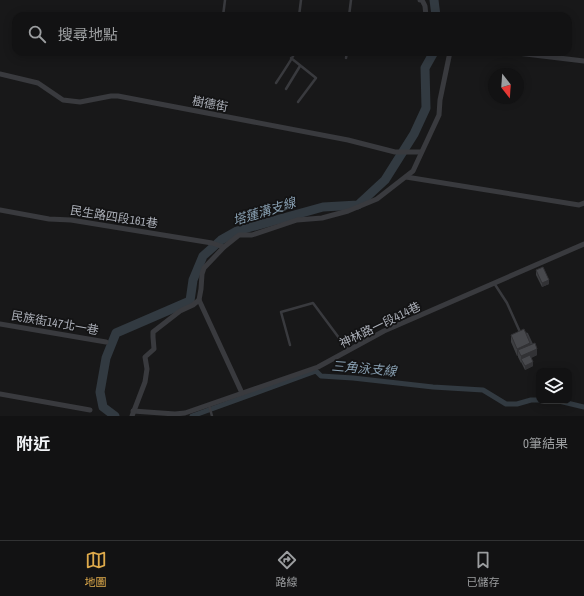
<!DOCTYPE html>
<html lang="zh-TW">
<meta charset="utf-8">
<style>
:root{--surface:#121213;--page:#1f2021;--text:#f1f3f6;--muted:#9c9ea0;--line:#313233;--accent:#deaa4b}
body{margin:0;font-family:"Archivo Narrow","Noto Sans TC",sans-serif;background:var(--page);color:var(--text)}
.controls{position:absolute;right:12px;bottom:12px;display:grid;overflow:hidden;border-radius:8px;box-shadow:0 2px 10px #0003}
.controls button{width:36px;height:36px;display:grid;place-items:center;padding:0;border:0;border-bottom:1px solid var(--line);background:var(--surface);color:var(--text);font:20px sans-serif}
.compass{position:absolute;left:488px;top:68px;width:36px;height:36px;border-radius:50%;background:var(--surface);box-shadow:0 2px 10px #0003;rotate:163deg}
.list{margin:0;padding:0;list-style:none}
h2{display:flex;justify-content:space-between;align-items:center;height:52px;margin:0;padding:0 16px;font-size:17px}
h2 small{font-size:13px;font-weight:400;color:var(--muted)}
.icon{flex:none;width:22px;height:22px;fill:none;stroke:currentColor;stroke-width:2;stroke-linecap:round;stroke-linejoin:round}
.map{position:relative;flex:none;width:584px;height:416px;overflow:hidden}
.search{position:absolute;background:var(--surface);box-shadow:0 2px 10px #0003;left:12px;right:12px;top:12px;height:44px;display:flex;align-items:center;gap:10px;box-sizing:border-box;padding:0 14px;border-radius:12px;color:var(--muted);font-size:15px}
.sheet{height:124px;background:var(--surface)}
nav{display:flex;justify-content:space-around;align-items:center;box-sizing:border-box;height:56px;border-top:1px solid var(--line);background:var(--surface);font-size:11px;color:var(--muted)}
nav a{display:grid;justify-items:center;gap:2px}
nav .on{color:var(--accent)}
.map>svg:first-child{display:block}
</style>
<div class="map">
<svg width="584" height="416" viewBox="0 0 584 416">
<rect width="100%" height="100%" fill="#181819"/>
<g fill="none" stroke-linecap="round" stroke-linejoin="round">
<g stroke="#323a41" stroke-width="5">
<polyline points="559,401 584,407"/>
<polyline points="192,416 316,371 321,376 353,378 433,387 483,390 506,404 517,404 531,400 539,400"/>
</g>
<g stroke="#323a41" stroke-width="9">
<polyline points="434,0 436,16"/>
<polyline points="115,416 103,407 100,392 106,358 116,333 190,301 193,280 203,256 221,240 237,231 323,207 358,205 385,180 414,134 426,108 425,68 434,52"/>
</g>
<g stroke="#393a3e" stroke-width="2.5">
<polyline points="223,16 225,0"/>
<polyline points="299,16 301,0"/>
<polyline points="349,16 351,0"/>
<polyline points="291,58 316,78 298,102"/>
<polyline points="346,58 347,52"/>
<path d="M276,83C280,77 294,56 295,52"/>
<polyline points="286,89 300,66"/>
<polyline points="494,283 507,303 520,332 527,334 533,347"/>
<polyline points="290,345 281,312 313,303 348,350"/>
<polyline points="209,405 212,416"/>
</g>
<g stroke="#393a3e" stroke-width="5">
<polyline points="420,0 422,0 425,6 426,16"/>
<polyline points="509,52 584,61"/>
<polyline points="0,74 38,83 63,100 80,102 111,96 118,96 348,140 395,152 421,152"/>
<polyline points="406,177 579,205 584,203"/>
<polyline points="0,210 49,219 71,220 212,243 224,247"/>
<polyline points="199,300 242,393"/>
<polyline points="0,324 106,342"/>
<polyline points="0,394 90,410"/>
<polyline points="133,411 175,414 185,413 318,367 384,331 584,244"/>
<polyline points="132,416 145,382 147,369 145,357 154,349 153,337 153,332 180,311 193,305 199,300 201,289 202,274 204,268 224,247 239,235 252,235 297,220 322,218 348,211 377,199 413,171 439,115 440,100 450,52"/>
</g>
</g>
<g fill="#3d3e41">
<polygon points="536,270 549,284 542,287 536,275"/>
<polygon points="511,335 530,345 537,355 531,358 533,366 525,370 521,362 521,363 518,357 518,355 517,356 511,342"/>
</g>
<g fill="#323235">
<polygon points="549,280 549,284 542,287 542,283"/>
<polygon points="530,343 530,350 518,350 518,355 517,356 517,349"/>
<polygon points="537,349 537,355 523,362 521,359 521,363 521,356"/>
<polygon points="533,362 533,366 525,370 525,366"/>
</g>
<g fill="#47484c" stroke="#323235">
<polygon points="543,267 549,280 542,283 536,270"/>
<polygon points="524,329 530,343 517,349 511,335"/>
<polygon points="535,343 537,349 521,356 518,350"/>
<polygon points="530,355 533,362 525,366 521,359"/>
</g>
<g text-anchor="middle" stroke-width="3.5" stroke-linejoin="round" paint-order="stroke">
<g font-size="12" fill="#abafb8" stroke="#131314">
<text transform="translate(210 104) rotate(11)" y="4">樹德街</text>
<text transform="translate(114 217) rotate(9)" y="4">民生路四段161巷</text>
<text transform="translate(55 323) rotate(10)" y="4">民族街147北一巷</text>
<text transform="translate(380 325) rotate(-26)" y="4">神林路一段414巷</text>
</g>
<g font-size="13" font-style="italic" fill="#869daf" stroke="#131314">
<text transform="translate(264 211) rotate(-17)" y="5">塔蓮溝支線</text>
<text transform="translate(364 368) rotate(5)" y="5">三角泳支線</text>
</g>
</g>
</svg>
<div class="controls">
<button><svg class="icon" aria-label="layers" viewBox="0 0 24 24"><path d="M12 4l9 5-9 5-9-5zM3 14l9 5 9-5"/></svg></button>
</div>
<svg class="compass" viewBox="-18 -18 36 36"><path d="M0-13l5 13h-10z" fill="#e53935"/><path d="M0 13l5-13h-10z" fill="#9c9ea0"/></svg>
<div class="search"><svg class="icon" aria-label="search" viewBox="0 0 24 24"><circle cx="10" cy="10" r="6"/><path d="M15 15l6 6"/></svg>搜尋地點</div>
</div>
<section class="sheet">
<h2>附近<small>0筆結果</small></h2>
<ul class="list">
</ul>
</section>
<nav>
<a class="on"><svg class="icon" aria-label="map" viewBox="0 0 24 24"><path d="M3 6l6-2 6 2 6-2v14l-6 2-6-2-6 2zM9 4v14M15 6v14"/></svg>地圖</a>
<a><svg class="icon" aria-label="directions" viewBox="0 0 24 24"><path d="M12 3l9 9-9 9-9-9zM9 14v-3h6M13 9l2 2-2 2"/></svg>路線</a>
<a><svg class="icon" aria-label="saved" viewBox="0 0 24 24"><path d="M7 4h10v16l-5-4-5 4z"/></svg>已儲存</a>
</nav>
